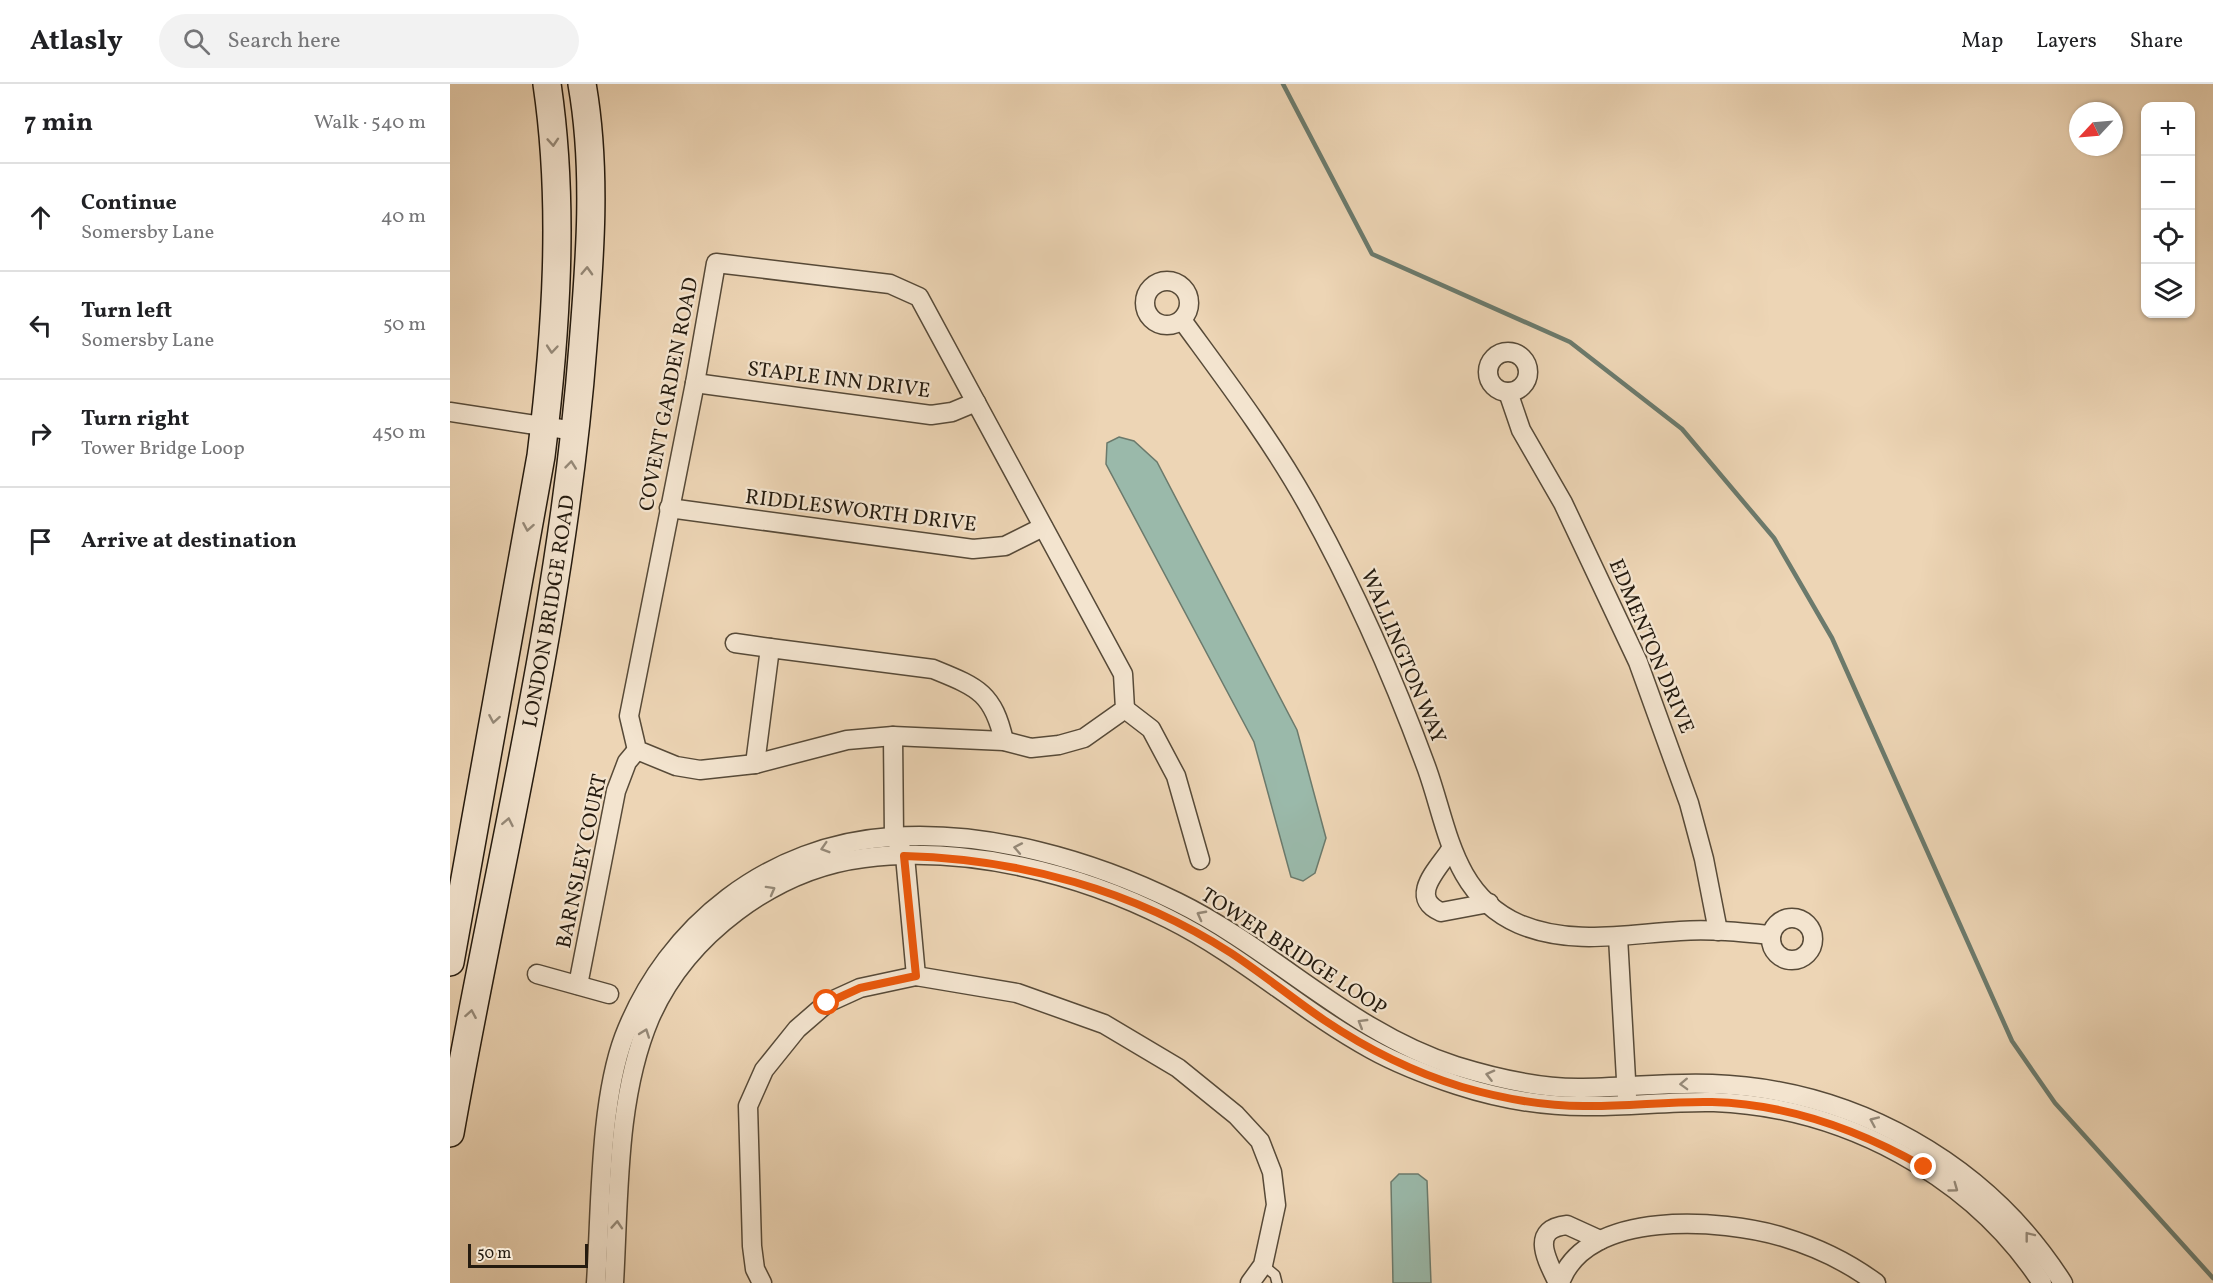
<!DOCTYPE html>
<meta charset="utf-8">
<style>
:root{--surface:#fff;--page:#f2f2f2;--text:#202124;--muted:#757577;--line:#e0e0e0}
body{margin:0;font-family:Vollkorn,serif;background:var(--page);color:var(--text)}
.controls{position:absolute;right:18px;top:18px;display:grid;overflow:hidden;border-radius:12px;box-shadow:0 2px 4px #0004}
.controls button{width:54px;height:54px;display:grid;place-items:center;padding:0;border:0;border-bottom:2px solid var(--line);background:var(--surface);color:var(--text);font:30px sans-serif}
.compass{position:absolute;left:1619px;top:18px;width:54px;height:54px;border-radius:50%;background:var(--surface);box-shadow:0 2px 4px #0004;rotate:244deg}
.scale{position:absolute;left:18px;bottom:15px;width:120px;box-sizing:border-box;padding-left:6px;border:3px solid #251b0f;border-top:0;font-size:16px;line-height:21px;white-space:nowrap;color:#251b0f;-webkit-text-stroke:4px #f3e4cf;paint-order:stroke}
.stop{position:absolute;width:18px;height:18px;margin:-14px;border:4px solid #ea580c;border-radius:50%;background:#fff}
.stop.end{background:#ea580c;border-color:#fff;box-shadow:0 2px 6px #0008}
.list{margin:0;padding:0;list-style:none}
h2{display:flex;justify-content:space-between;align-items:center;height:78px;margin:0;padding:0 24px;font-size:26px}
h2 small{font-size:20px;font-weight:400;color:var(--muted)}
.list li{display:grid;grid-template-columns:39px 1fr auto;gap:18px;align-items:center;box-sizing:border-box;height:108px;padding:0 24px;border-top:2px solid var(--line)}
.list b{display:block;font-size:22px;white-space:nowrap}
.list p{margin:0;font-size:20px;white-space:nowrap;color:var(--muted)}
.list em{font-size:20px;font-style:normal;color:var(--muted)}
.icon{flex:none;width:33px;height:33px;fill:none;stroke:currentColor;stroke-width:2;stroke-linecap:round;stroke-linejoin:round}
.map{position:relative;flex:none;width:1763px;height:1199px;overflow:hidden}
header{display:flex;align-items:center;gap:36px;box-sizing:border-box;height:84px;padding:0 30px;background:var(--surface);border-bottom:2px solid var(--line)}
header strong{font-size:28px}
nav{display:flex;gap:33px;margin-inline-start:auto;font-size:21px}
.search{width:420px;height:54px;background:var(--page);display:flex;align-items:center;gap:15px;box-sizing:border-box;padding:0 21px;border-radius:33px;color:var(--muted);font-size:22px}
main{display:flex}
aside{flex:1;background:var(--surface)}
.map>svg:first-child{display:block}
</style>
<header>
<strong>Atlasly</strong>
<div class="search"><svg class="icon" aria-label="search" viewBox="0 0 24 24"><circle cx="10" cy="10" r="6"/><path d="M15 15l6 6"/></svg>Search here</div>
<nav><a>Map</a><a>Layers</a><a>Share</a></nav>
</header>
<main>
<aside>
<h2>7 min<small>Walk · 540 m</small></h2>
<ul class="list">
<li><svg class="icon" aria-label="ahead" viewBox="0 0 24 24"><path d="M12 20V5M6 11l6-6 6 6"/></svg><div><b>Continue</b><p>Somersby Lane</p></div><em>40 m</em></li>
<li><svg class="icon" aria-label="left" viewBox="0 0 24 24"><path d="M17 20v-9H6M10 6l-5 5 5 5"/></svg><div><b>Turn left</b><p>Somersby Lane</p></div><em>50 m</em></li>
<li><svg class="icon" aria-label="right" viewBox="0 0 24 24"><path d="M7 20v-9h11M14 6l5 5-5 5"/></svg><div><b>Turn right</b><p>Tower Bridge Loop</p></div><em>450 m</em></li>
<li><svg class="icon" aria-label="arrive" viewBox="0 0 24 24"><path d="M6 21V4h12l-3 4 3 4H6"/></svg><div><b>Arrive at destination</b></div></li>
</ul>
</aside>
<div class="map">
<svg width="1763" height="1199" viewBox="0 0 1763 1199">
<rect width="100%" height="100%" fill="#edd5b5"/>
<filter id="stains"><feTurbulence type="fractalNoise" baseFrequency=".00333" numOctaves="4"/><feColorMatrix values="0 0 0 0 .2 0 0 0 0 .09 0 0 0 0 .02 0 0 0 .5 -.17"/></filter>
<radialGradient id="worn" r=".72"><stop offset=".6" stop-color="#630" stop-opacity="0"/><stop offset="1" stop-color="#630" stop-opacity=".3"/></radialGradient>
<g fill="#9ab9aa" stroke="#6b7a6c" stroke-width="1.5">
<polygon points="669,353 684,357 707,378 847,646 876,754 865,789 853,797 841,793 804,658 656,380 657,359"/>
<polygon points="949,1090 968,1090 977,1097 981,1199 943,1199 941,1098"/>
</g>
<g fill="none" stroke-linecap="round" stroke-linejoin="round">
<polyline stroke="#6b7a6c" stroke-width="4.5" points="833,0 922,170 1120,258 1232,345 1324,454 1382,554 1562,957 1605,1019 1763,1194"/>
<defs>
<polyline id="lane" points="813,1181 825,1191 827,1199"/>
<g id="street">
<polygon points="266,179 440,200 469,213 673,590 675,625 634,654 609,661 581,664 554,657 443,652 397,656 305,680 250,686 226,682 187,666 179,632 245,299"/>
<circle cx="717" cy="219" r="22"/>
<path d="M732,236C775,295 820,354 856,418C904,504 943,592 977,685C998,744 1003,811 1069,840C1121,862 1176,850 1230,847C1261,845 1291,848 1321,851"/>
<circle cx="1058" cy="288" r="20"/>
<polyline points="245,299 481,331 502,328 526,318"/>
<polyline points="1058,308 1071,346 1113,419 1188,578 1239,719 1254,775 1268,847"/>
<polyline points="0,328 125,347"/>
<polyline points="219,424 523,465 555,462 593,443"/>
<polyline points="285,559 320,564"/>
<polyline points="675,625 701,645 726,692 750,776"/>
<polyline points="443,652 444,752 455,772 466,892"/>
<path d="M305,680L320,564L483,585C527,603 543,608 554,657"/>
<path d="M1001,765C989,784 957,813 991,828L1039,819"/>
<circle cx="1342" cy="855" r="21"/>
<polyline points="1168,853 1177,1013"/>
<polyline points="87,890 159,910"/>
<polyline points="128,901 166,707 177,678 187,666"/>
<path d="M146,1199C151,1126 149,1020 174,953C217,840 320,761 441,753C537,746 642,776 727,818C825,866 901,949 1006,982C1045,994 1087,1004 1128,1004C1173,1004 1217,998 1262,1000C1404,1005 1537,1079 1613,1199"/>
<path d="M164,1199C169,1113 166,1014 200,934C236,852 324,785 414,774C515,761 629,789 719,835C793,872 850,926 921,965C948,980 977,991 1007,1001C1050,1015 1097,1023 1143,1022C1183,1022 1224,1017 1264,1018C1393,1023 1521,1090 1592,1199"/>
<polyline points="312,1199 305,1185 302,1162 298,1022 314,986 347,945 377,919 410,904 466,892 567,909 654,940 728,984 786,1031 810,1057 822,1088 826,1121 813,1181 800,1199"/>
<path d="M1108,1199C1098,1178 1078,1145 1117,1141L1150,1156"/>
<path d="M1110,1199C1136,1124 1273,1135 1333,1153C1366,1163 1398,1178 1426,1199"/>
</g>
<g id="secondary">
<path d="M0,878L91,372C106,250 115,122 97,0"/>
<path id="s1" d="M0,1049C46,787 113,527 133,261C140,175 147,85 132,0"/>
</g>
</defs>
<use href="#lane" stroke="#574a38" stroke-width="12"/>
<use href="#street" stroke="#574a38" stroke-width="21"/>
<use href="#secondary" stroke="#251b0f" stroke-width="30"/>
<use href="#lane" stroke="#f3e4cf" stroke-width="9"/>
<use href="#street" stroke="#f3e4cf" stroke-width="18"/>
<use href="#secondary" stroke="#f3e4cf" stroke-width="27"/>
</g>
<defs><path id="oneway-chevron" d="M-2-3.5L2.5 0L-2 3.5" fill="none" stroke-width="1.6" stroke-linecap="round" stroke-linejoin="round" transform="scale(1.5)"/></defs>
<g stroke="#968a79">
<use href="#oneway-chevron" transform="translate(103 58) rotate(86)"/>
<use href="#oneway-chevron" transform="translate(137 187) rotate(-88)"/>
<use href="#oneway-chevron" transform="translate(102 265) rotate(95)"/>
<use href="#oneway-chevron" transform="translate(121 381) rotate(-84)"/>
<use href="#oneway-chevron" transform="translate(78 443) rotate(100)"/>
<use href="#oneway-chevron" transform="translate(44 635) rotate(100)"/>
<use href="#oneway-chevron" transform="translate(58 738) rotate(-79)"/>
<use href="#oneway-chevron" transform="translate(375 764) rotate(163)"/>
<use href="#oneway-chevron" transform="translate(568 764) rotate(-169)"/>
<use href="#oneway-chevron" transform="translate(321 806) rotate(-29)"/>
<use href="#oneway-chevron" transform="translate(751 831) rotate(-152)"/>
<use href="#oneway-chevron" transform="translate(21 930) rotate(-80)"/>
<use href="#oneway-chevron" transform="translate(912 939) rotate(-149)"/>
<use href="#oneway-chevron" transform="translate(195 949) rotate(-70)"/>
<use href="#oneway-chevron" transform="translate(1040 991) rotate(-166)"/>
<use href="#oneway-chevron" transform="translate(1234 1000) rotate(178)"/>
<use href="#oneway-chevron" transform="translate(1424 1037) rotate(-156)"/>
<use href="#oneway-chevron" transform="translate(1504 1104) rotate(36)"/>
<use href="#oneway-chevron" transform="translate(167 1141) rotate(-86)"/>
<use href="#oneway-chevron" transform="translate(1579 1152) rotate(-128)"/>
</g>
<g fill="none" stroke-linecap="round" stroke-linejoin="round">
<path stroke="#ea580c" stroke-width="8" d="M377,919L410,904L466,892L454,772C570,775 683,806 781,869C813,890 843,915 874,936C917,965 963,988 1012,1003C1054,1015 1098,1023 1141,1022C1182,1022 1222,1017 1262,1018C1338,1020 1409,1046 1474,1083"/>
</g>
<g text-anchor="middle" stroke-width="4.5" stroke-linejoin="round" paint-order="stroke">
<g font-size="21" fill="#251b0f" stroke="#f3e4cf">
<text transform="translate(389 295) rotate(7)" y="7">STAPLE INN DRIVE</text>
<text transform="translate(218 310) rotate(-79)" y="7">COVENT GARDEN ROAD</text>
<text transform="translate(411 426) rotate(7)" y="7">RIDDLESWORTH DRIVE</text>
<text dy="7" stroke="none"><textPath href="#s1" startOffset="531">LONDON BRIDGE ROAD</textPath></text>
<text transform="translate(1202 562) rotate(67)" y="7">EDMENTON DRIVE</text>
<text transform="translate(954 572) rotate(67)" y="7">WALLINGTON WAY</text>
<text transform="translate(131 777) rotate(-78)" y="7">BARNSLEY COURT</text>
<text transform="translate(844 867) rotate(33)" y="7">TOWER BRIDGE LOOP</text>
</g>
</g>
<rect width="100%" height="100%" filter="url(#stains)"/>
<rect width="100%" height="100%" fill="url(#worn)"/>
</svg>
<div class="controls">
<button>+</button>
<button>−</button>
<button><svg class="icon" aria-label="locate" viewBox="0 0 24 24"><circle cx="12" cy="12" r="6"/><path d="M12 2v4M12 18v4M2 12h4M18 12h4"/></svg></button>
<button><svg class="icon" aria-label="layers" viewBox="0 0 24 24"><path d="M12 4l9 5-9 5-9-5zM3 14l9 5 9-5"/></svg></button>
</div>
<svg class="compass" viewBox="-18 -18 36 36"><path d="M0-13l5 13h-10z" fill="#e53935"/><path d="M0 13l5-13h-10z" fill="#757577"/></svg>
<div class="scale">50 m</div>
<div class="stop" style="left:377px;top:919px"></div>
<div class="stop end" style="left:1474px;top:1083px"></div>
</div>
</main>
